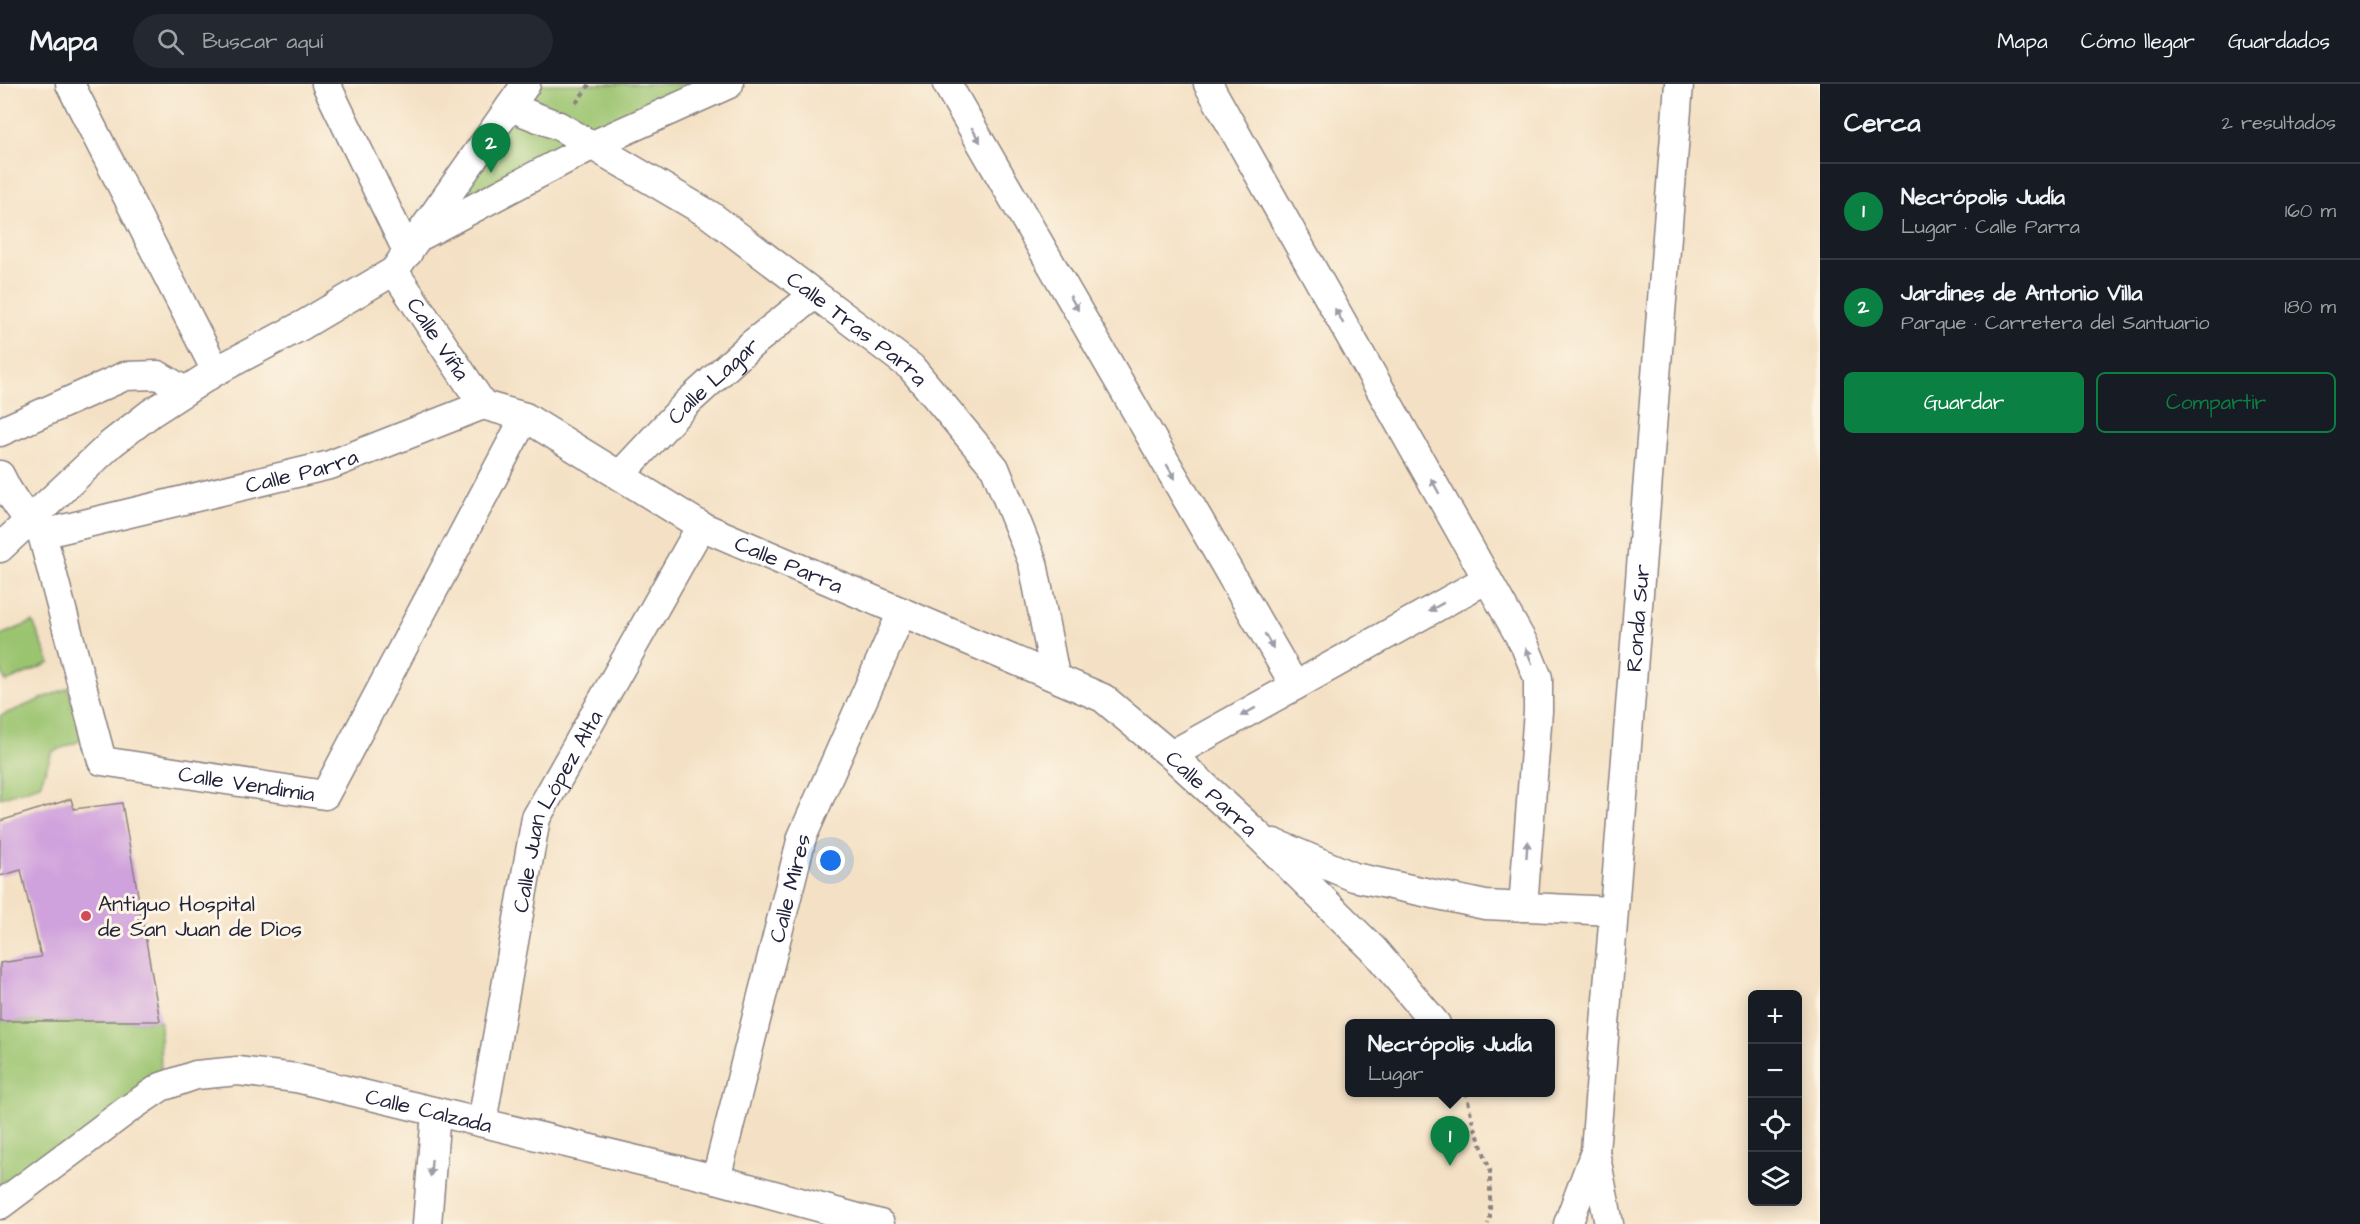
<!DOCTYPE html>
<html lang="es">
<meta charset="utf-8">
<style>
:root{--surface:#171b24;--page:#242831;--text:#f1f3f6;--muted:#9ea1a6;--line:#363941;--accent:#0b8043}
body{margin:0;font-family:"Architects Daughter",sans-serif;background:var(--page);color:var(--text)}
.controls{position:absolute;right:18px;bottom:18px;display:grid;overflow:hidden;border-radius:9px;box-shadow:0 3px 15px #0003}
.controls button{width:54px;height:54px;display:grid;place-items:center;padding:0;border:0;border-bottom:2px solid var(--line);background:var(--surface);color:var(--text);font:30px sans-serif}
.you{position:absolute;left:831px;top:777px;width:21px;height:21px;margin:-15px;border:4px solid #fff;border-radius:50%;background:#1a73e8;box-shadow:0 0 0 9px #1a73e833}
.badge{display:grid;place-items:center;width:39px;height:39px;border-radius:50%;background:var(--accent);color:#fff;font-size:20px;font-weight:700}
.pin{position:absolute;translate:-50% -50px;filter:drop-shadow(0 2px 3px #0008)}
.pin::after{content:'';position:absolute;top:32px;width:21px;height:18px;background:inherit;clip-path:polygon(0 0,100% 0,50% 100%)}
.popup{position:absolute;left:1345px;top:935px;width:210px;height:78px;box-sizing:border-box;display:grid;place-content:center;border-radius:9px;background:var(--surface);filter:drop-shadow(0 2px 4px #0005);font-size:20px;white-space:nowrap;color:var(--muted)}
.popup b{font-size:22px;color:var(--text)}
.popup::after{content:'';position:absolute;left:50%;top:100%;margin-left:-12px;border:12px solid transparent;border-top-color:var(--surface)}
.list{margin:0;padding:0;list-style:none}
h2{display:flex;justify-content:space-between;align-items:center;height:78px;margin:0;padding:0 24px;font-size:26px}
h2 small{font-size:20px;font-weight:400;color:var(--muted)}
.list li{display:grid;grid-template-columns:39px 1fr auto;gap:18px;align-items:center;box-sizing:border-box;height:96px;padding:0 24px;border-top:2px solid var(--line)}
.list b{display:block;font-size:22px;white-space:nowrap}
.list p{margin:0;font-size:20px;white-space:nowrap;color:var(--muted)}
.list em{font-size:20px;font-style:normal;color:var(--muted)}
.actions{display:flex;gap:12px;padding:18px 24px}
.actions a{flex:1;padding:14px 0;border:2px solid var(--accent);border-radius:9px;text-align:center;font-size:21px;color:var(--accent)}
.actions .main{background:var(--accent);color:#fff}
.icon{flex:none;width:33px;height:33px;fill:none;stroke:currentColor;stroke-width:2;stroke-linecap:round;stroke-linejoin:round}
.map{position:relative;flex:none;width:1820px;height:1140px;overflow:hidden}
header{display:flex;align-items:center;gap:36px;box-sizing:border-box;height:84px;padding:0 30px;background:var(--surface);border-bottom:2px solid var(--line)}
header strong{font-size:28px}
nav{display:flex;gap:33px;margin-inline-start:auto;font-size:21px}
.search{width:420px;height:54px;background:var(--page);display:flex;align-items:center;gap:15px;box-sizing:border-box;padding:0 21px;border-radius:33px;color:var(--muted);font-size:22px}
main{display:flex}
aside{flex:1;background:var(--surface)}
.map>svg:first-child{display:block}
</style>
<header>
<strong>Mapa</strong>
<div class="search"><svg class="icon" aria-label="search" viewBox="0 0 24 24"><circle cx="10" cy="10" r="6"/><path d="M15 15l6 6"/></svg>Buscar aquí</div>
<nav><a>Mapa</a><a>Cómo llegar</a><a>Guardados</a></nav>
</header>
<main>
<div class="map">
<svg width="1820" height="1140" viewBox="0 0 1820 1140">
<rect width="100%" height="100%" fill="#fcf5e5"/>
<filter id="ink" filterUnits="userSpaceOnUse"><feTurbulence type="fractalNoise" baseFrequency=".0167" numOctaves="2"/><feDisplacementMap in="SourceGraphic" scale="12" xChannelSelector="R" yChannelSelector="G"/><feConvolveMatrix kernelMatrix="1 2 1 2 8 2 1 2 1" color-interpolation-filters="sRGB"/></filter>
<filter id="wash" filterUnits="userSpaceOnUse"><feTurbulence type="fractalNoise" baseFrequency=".008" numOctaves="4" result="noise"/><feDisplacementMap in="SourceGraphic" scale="24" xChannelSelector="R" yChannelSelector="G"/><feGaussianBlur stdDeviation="1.35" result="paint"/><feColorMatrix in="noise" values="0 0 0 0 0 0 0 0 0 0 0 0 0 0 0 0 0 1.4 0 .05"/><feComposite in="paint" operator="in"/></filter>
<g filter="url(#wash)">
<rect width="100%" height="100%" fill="#f4e1c5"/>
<g fill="#9bc470" stroke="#5e7356" stroke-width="1.5">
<polygon points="526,0 696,0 419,153"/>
<polygon points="33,538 50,579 6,598 0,583 0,551"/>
<polygon points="68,604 84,655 52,668 40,701 0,714 0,632"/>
<polygon points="0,937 160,937 161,1003 0,1121"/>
</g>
<g id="blocks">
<polygon fill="#d0a2dd" points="71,715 74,725 122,719 160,937 0,937 0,879 41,873 21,786 0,792 0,737"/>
</g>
</g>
<g filter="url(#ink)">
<use href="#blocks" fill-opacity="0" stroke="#8b8280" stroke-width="1.5"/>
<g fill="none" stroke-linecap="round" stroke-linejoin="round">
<defs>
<g id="minor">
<polyline points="70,0 216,287"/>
<polyline points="326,0 408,169"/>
<polyline points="947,0 1295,602"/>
<polyline points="1208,0 1525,562 1538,594 1538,627 1523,823"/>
<path id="s1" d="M510,23L559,42L710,131L911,283L995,384L1033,479L1055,592"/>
<polyline points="423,151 593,61 729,0"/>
<path id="s2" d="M394,187L483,321"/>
<polyline points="0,348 125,292 158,291 185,307"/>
<path id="s3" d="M0,391C10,413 25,433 42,450L102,677L325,711L525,333"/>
<path id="s4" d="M619,392L687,319L752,260L814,211"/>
<path id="s5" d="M42,450L330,381L483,321L525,333L701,442L1103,614L1171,671L1259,752L1374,866L1436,940"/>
<polyline points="0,464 111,360 151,329 216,287 303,241 394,187 526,0"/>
<polyline points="1171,671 1487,495"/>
<polyline points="1274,759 1354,793 1485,821 1613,827"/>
<path id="s6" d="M482,1038L536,734L701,442"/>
<path id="s7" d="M716,1095L802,753L902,528"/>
<path id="s8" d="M0,1121L127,1026L161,1003L196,991L238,987L296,994L716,1095L880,1140"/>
<polyline points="427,1140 436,1028"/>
<polyline points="1568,1140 1595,1068"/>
<path id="s9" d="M1609,1140L1595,1068L1679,0"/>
</g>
</defs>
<use href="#minor" stroke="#8b8280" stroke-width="31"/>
<g stroke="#8b8280" stroke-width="4" stroke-dasharray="4.5 4.5" stroke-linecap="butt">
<polyline points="576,19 590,0"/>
<polyline points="1466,1008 1472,1035 1490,1086 1490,1133 1488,1140"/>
</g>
<use href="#minor" stroke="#fff" stroke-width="28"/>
</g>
<defs><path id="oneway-solid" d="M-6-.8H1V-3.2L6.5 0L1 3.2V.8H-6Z" transform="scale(1.5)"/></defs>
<g fill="#9c9ca7">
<use href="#oneway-solid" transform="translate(976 51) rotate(60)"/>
<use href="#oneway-solid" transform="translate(1074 219) rotate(60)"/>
<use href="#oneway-solid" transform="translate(1339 232) rotate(-119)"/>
<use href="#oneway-solid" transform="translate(1171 388) rotate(60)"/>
<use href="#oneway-solid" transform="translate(1435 402) rotate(-119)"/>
<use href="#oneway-solid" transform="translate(1436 523) rotate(151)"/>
<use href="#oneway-solid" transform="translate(1269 557) rotate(60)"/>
<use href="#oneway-solid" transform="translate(1529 572) rotate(-112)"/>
<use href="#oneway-solid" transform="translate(1248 628) rotate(151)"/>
<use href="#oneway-solid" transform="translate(1527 765) rotate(-86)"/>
<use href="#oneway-solid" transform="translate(431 1084) rotate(94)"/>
</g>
</g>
<circle fill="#d1495b" stroke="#fcf5e5" stroke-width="2" cx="86" cy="832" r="6"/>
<g text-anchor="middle" stroke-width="6" stroke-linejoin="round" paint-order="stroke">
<g font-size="22" fill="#22223b" stroke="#fcf5e5">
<text dy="8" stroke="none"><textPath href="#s1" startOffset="414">Calle Tras Parra</textPath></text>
<text dy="8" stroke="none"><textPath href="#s2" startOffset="81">Calle Viña</textPath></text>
<text dy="8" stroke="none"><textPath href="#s4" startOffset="134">Calle Lagar</textPath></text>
<text dy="8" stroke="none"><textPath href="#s5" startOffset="267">Calle Parra</textPath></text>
<text dy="8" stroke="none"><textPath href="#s5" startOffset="807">Calle Parra</textPath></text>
<text dy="8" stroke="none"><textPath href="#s9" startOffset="609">Ronda Sur</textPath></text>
<text dy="8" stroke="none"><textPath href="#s3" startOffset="454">Calle Vendimia</textPath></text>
<text dy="8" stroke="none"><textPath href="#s5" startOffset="1293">Calle Parra</textPath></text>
<text dy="8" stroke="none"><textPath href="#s6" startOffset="322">Calle Juan López Alta</textPath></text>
<text dy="8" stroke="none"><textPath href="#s7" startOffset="300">Calle Mires</textPath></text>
<text dy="8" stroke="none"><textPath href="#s8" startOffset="474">Calle Calzada</textPath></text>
</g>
<g font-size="22" fill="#22223b" stroke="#fcf5e5" text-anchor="start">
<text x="98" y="827">Antiguo Hospital<tspan x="98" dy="25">de San Juan de Dios</tspan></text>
</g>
</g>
</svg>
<div class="controls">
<button>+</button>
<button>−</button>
<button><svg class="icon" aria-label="locate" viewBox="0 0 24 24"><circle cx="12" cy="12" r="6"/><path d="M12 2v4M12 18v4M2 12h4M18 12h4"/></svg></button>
<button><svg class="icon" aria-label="layers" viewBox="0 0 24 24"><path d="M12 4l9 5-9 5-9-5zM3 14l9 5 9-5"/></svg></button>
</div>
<div class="you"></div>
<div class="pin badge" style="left:1450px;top:1082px">1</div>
<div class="popup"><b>Necrópolis Judía</b>Lugar</div>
<div class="pin badge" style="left:491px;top:89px">2</div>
</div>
<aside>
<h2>Cerca<small>2 resultados</small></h2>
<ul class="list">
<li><span class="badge">1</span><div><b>Necrópolis Judía</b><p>Lugar · Calle Parra</p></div><em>160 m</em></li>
<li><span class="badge">2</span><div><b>Jardines de Antonio Villa</b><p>Parque · Carretera del Santuario</p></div><em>180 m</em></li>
</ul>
<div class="actions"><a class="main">Guardar</a><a>Compartir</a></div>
</aside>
</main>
